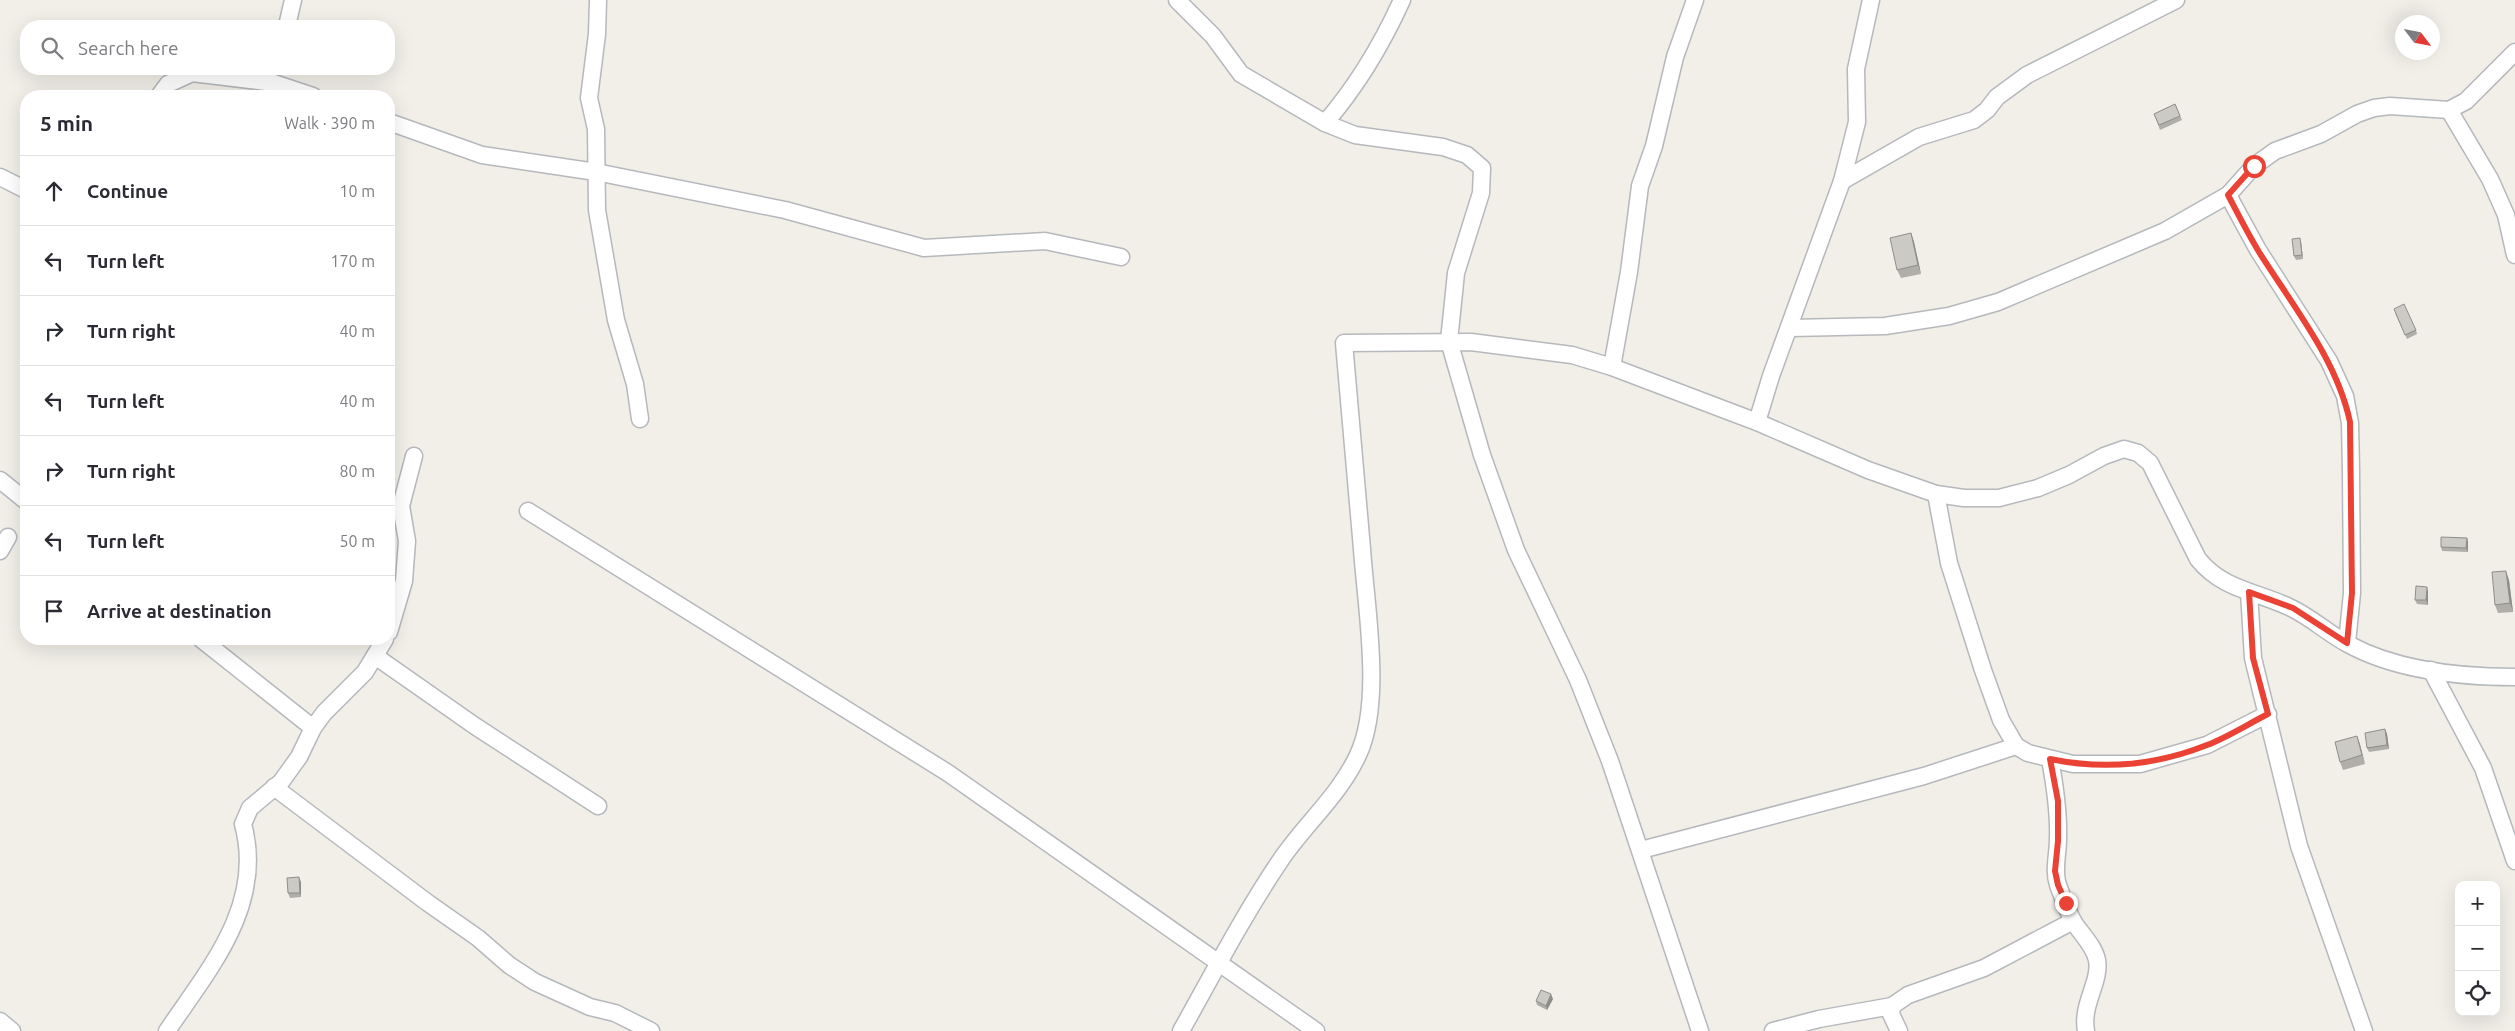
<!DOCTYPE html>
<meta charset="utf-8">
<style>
:root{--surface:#fff;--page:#f7f7f7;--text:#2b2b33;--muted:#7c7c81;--line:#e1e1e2}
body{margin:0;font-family:Ubuntu,sans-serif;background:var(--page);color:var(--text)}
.controls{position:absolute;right:15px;bottom:15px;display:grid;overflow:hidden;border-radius:10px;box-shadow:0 5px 20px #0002}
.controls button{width:45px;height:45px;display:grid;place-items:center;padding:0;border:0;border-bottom:1px solid var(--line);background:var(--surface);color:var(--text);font:25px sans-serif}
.compass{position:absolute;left:2395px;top:15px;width:45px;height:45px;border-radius:50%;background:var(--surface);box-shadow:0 5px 20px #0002;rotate:122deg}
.stop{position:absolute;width:15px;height:15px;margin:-11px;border:4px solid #ea4335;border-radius:50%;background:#fff}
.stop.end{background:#ea4335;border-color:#fff;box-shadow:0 1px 5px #0008}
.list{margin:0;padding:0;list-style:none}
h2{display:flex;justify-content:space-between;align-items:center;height:65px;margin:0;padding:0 20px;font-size:21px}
h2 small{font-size:16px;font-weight:400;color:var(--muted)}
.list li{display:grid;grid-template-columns:32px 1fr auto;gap:15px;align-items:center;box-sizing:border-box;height:70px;padding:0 20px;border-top:1px solid var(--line)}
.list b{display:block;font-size:19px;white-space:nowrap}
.list em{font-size:16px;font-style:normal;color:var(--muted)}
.icon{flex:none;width:28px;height:28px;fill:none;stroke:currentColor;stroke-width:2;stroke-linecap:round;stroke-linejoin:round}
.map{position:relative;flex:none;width:2515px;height:1031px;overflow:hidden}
.search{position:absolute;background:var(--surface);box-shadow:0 5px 20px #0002;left:20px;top:20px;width:375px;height:55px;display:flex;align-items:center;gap:12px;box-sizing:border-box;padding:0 18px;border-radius:20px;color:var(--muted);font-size:19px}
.panel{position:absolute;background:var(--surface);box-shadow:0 5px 20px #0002;left:20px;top:90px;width:375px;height:555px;border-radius:20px}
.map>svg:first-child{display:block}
</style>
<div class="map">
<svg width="2515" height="1031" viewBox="0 0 2515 1031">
<rect width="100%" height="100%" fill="#f1efe8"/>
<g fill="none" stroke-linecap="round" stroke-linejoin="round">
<defs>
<g id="street">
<polyline points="598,0 597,34 589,98 596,129 597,210 616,320 635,384 640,419"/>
<polyline points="1177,0 1213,36 1241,74 1325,123 1355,135 1443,147 1467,155 1482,168 1481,193 1456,273 1449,341 1482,455 1516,550 1578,680 1610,761 1700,1031"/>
<polyline points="287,26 293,0"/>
<polyline points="159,96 168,84 192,73 274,83 313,96"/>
<polyline points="2449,110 2490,179 2506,215 2515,255"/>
<polyline points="389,122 482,155 596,172 785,210 924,248 1045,241 1121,257"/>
<path d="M1325,123C1357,86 1382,44 1402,0"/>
<polyline points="0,177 26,190"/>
<polyline points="1842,181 1919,137 1974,120 1987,110 1997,97 2027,75 2176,0"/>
<polyline points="2228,195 2258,250 2329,361 2345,396 2350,423 2351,471 2352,593 2347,643"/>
<polyline points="1790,328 1885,326 1949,316 1998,302 2165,231 2228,195 2254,166 2275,151 2321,134 2357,114 2374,108 2390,106 2449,110 2466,101 2515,52"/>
<polyline points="1612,367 1629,272 1640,186 1654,146 1675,57 1695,0"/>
<polyline points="1757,422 1771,376 1842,181 1857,122 1856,69 1871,0"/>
<polyline points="0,480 26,501"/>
<polyline points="1936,494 1949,563 1983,670 2001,720 2016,746 2028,753 2073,764 2140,764 2207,745 2268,714"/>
<polyline points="528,511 948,773 1316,1031"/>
<polyline points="0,551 8,537"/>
<polyline points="2249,592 2253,658 2299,846 2364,1031"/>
<polyline points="389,632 404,581 407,541 401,506 414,456"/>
<polyline points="201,639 313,728"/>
<polyline points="375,656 475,726 598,806"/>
<polyline points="2431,670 2483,768 2515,861"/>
<path d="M2050,759C2055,786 2059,812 2058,839C2058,855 2053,870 2058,885C2062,896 2067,910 2073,921C2080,933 2094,945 2097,960C2101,982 2081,1004 2086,1031"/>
<polyline points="274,787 428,903 478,938 509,965 535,982 590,1007 615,1013 651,1031"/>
<polyline points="1641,850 1924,776 2016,746"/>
<polyline points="1892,1006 1891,1014 1899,1031"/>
<polyline points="0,1021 12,1031"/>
<path d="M167,1031C209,969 265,905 243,824L250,808L281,782L299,757L313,728L324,713L365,672L385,639"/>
<path d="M1181,1031C1213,974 1243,916 1280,861C1304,825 1339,796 1358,755C1383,702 1366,608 1362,549C1356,480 1350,411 1344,343L1471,342L1572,355L1612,367L1757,422L1868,470L1936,494L1964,498H1999L2038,488L2069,475L2104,456L2124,449L2138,453L2150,463L2198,559C2222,589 2254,591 2287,606C2310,616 2327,633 2348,644C2397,671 2460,677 2515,677"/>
<polyline points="1773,1031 1819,1019 1892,1006 1908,995 1984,968 2073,921"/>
</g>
</defs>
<use href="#street" stroke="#b5b8bc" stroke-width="19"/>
<use href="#street" stroke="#fff" stroke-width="16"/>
</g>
<g fill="#afaea9">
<polygon points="2175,104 2182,120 2160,130 2154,114"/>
<polygon points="1911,233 1914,242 1921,274 1901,278 1897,270"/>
<polygon points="2301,242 2303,259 2296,260 2294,256"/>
<polygon points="2395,313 2416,330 2417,334 2407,339"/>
<polygon points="2467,538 2468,542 2468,552 2442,551 2441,547"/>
<polygon points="2509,580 2513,612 2498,613 2495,605"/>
<polygon points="2428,591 2428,605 2417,604 2415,600"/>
<polygon points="2385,729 2387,734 2389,749 2369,752 2367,748"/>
<polygon points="2357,736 2365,764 2343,770 2340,762"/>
<polygon points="301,882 301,897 290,898 288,893"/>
<polygon points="1553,999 1547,1010 1537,1005 1536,1001"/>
</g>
<g fill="#8f8d8a">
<polygon points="1911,233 1914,242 1921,274 1918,265"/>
<polygon points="2300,238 2301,242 2303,259 2302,255"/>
<polygon points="2467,538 2468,542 2468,552 2466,548"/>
<polygon points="2506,571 2509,580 2513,612 2510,603"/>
<polygon points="2427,587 2428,591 2428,605 2426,600"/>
<polygon points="2385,729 2387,734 2389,749 2387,745"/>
<polygon points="2357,736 2360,744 2365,764 2362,755"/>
<polygon points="299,877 301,882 301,897 300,893"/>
<polygon points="1551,994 1553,999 1547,1010 1546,1006"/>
</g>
<g fill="#cccac5" stroke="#8f8d8a">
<polygon points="2175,104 2180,116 2159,125 2154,114"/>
<polygon points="1911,233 1918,265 1897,270 1890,238"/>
<polygon points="2300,238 2302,255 2294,256 2292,239"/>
<polygon points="2404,304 2416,330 2405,335 2394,309"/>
<polygon points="2441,537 2467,538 2466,548 2441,547"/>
<polygon points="2506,571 2510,603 2495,605 2492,572"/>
<polygon points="2416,586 2427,587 2426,600 2415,600"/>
<polygon points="2385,729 2387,745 2367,748 2365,733"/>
<polygon points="2357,736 2362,755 2340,762 2335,742"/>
<polygon points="299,877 300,893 288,893 287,878"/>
<polygon points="1541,990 1551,994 1546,1006 1536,1001"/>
</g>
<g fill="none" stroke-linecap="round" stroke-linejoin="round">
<path stroke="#ea4335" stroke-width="6" d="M2066,903L2058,885L2055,871L2058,841V801L2050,759C2103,770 2157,765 2207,745C2228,737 2248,724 2268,714L2253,658L2249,592L2293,608L2347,643L2352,593L2350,422C2337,360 2293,306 2259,252C2248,234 2238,214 2228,195L2254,166"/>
</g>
</svg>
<div class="controls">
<button>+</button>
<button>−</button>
<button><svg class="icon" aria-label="locate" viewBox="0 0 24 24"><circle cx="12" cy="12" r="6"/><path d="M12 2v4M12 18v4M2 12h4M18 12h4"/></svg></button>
</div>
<svg class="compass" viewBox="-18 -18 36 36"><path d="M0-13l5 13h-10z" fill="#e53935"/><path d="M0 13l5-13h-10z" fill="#7c7c81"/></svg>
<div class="stop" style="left:2254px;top:166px"></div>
<div class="stop end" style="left:2066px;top:903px"></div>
<div class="search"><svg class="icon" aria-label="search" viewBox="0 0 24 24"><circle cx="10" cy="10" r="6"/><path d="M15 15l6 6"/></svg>Search here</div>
<section class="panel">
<h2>5 min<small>Walk · 390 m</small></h2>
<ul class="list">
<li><svg class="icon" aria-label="ahead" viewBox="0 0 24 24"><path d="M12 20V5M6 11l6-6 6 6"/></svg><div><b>Continue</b></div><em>10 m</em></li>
<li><svg class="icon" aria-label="left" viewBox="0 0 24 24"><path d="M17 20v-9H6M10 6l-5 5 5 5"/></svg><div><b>Turn left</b></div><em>170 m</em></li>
<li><svg class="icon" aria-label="right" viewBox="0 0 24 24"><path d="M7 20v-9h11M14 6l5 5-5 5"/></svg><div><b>Turn right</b></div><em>40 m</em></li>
<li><svg class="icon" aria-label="left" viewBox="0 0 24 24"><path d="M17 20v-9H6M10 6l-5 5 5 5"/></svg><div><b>Turn left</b></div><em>40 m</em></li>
<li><svg class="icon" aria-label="right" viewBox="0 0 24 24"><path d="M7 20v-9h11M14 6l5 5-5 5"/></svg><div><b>Turn right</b></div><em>80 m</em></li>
<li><svg class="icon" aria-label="left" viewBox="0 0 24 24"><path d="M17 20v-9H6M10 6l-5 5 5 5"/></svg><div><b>Turn left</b></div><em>50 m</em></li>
<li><svg class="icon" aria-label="arrive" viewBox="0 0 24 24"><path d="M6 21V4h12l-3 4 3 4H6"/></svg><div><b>Arrive at destination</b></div></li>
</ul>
</section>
</div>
